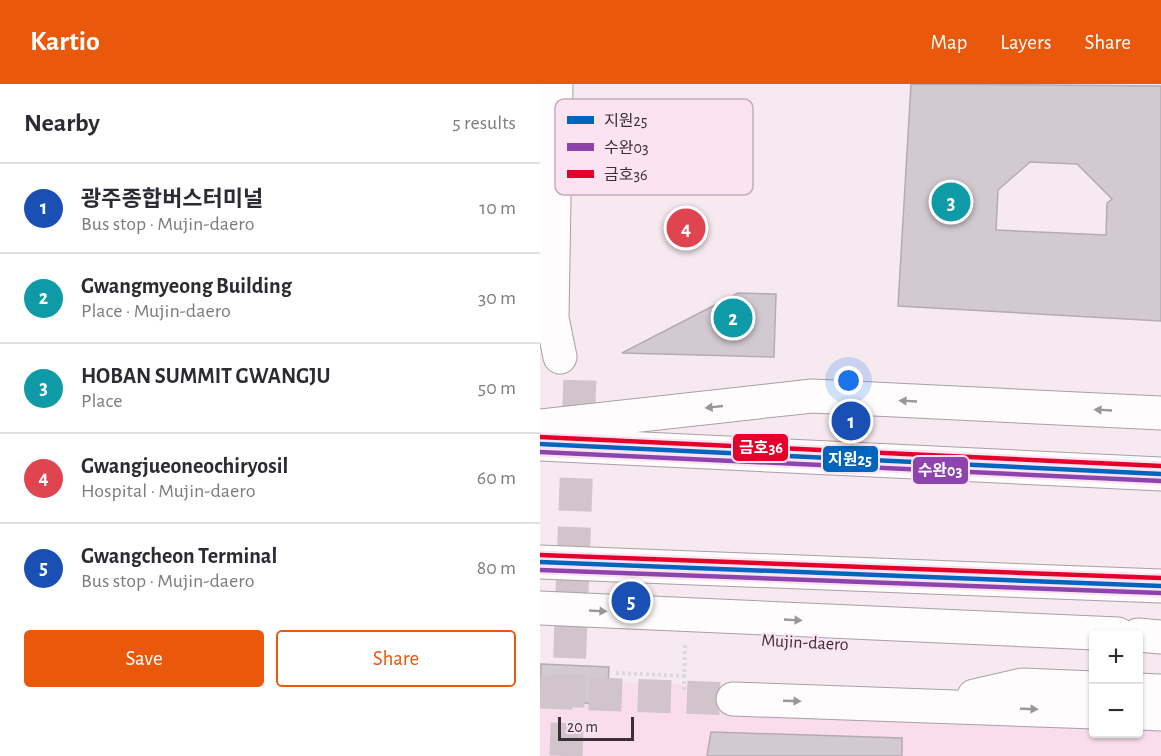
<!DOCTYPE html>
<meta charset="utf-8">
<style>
:root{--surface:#fff;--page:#f2f2f3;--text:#2b2b33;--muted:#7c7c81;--line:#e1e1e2;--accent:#ea580c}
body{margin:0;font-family:"Alegreya Sans","Noto Sans KR",sans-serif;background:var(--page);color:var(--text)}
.controls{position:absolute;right:18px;bottom:18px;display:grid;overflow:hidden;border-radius:6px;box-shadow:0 2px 4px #0004}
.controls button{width:54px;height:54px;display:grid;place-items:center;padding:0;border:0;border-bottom:2px solid var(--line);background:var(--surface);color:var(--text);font:30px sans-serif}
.scale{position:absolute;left:18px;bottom:15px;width:76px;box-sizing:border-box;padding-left:6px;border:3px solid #3b2f36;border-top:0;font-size:16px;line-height:21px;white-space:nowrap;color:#3b2f36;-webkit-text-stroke:4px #fce3f1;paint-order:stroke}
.you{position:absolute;left:309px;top:297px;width:21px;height:21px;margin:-15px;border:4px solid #fff;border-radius:50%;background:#1a73e8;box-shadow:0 0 0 9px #1a73e833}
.badge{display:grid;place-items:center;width:39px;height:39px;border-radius:50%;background:var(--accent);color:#fff;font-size:20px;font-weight:700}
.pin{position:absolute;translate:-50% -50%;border:3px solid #fff;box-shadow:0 2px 6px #0006}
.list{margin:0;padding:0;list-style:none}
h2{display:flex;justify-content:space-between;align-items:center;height:78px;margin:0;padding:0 24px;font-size:26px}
h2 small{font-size:20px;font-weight:400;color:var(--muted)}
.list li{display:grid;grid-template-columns:39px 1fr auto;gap:18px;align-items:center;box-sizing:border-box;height:90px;padding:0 24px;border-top:2px solid var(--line)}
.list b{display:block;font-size:22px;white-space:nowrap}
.list p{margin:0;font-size:20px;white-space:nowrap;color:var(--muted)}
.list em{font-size:20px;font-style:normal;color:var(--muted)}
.actions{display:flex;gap:12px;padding:18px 24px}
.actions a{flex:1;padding:14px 0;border:2px solid var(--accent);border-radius:6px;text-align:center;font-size:21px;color:var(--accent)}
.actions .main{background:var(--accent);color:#fff}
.map{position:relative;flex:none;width:621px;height:672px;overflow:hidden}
header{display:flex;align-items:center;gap:36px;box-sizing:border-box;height:84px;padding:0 30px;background:var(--accent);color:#fff}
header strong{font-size:28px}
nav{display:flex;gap:33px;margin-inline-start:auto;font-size:21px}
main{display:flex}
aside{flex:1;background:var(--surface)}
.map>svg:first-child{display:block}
</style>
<header>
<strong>Kartio</strong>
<nav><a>Map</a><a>Layers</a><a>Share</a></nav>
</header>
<main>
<aside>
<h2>Nearby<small>5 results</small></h2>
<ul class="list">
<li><span class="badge" style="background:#1a4fb4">1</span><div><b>광주종합버스터미널</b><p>Bus stop · Mujin-daero</p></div><em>10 m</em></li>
<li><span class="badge" style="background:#0f9aa8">2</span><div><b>Gwangmyeong Building</b><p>Place · Mujin-daero</p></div><em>30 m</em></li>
<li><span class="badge" style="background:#0f9aa8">3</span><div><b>HOBAN SUMMIT GWANGJU</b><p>Place</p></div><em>50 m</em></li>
<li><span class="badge" style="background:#e0444e">4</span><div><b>Gwangjueoneochiryosil</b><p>Hospital · Mujin-daero</p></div><em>60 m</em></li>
<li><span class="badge" style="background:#1a4fb4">5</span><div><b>Gwangcheon Terminal</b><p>Bus stop · Mujin-daero</p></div><em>80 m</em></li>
</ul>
<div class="actions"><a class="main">Save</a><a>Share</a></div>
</aside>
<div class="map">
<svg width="621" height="672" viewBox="0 0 621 672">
<rect width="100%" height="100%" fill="#f6e9f0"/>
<polygon fill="#f9ddec" points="471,595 553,598 554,650 598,650 599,600 621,601 621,672 0,672 0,596 398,609"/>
<g fill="#d3c9d1" stroke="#b5abb3" stroke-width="1.5" fill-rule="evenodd">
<path d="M371,0L621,2V237L358,222ZM490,78L537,80L572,115L567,119L566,151L456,146L458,106Z"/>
<polygon points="198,209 236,210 234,273 82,269"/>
<polygon points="1,580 69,583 67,620 0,617"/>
<polygon points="171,648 362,654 362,672 167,672"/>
</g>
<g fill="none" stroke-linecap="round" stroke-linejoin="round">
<g stroke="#d1c4cb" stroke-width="33" stroke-dasharray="33 16" stroke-linecap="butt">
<polyline points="0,608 193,615"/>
<polyline points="26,672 40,292"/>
</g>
<defs>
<g id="minor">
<polyline points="16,0 12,234 20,273"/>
<polyline points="0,342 272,312 621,329"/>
<polyline points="0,524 578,550"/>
<polyline points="598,551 621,553"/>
<polyline points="598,606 621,607"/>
<polyline points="434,612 482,601 554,604"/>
<polyline points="193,615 554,628"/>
<polyline points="598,629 621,630"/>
</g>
<g id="major">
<polyline points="0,360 621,390"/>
<polyline points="0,478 621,502"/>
</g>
</defs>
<use href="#minor" stroke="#aa9fa5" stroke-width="35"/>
<use href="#major" stroke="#aa9fa5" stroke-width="35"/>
<g stroke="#dcd8db" stroke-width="4" stroke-dasharray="3 3" stroke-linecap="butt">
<polyline points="76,589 145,592"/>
<polyline points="144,606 145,560"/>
</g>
<use href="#minor" stroke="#fefcfd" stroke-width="33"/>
<use href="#major" stroke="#fefcfd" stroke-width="33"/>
<defs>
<g id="bus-1">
<polyline points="0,360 621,390"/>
<polyline points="0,478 621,502"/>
</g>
<g id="bus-2">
<polyline points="0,368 621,397"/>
<polyline points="0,486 621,509"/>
</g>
<g id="bus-3">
<polyline points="0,353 621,382"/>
<polyline points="0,471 621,494"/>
</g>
</defs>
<use href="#bus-1" stroke="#fce3f1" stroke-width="9"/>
<use href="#bus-2" stroke="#fce3f1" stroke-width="9"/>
<use href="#bus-3" stroke="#fce3f1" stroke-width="9"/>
<use href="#bus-1" stroke="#0065bd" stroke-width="4.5"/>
<use href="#bus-2" stroke="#8e44ad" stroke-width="4.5"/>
<use href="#bus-3" stroke="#e4002b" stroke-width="4.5"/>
</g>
<defs><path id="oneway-solid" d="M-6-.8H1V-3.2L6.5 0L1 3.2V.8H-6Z" transform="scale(1.5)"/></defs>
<g fill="#9c969a">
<use href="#oneway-solid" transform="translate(368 317) rotate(-177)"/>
<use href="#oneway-solid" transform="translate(174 323) rotate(174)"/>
<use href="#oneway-solid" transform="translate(563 326) rotate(-177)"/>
<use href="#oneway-solid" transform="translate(58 527) rotate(3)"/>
<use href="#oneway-solid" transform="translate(253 536) rotate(3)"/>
<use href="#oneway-solid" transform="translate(252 617) rotate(2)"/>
<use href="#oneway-solid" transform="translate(489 625) rotate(2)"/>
</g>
<g text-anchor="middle" stroke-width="4.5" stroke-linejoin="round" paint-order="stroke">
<g font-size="18" fill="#3b2f36" stroke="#fce3f1">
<text transform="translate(265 558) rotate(3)" y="6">Mujin-daero</text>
</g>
</g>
<rect x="15" y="15" width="198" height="96" rx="9" fill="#fce3f1" stroke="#c2adb9" stroke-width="1.5"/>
<rect x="27" y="32" width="27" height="8" fill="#0065bd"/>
<rect x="27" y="59" width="27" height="8" fill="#8e44ad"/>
<rect x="27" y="86" width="27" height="8" fill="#e4002b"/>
<g font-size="16" fill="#3b2f36">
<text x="64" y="42">지원25</text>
<text x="64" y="69">수완03</text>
<text x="64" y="96">금호36</text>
</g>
<g stroke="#fce3f1" stroke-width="2">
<rect x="192" y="349" width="57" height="29" rx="6" fill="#e4002b"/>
<rect x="282" y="361" width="57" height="28" rx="6" fill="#0065bd"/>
<rect x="372" y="372" width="57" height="29" rx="6" fill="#8e44ad"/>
</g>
<g font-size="16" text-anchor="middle" font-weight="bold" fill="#fff">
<text x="221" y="369">금호36</text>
<text x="310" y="381">지원25</text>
<text x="400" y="392">수완03</text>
</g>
</svg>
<div class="controls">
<button>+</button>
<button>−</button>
</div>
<div class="scale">20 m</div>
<div class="you"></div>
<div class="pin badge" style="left:311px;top:337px;background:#1a4fb4">1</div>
<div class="pin badge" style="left:193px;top:234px;background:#0f9aa8">2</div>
<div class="pin badge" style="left:411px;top:118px;background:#0f9aa8">3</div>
<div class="pin badge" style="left:146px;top:144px;background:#e0444e">4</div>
<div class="pin badge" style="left:91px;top:517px;background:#1a4fb4">5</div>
</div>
</main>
